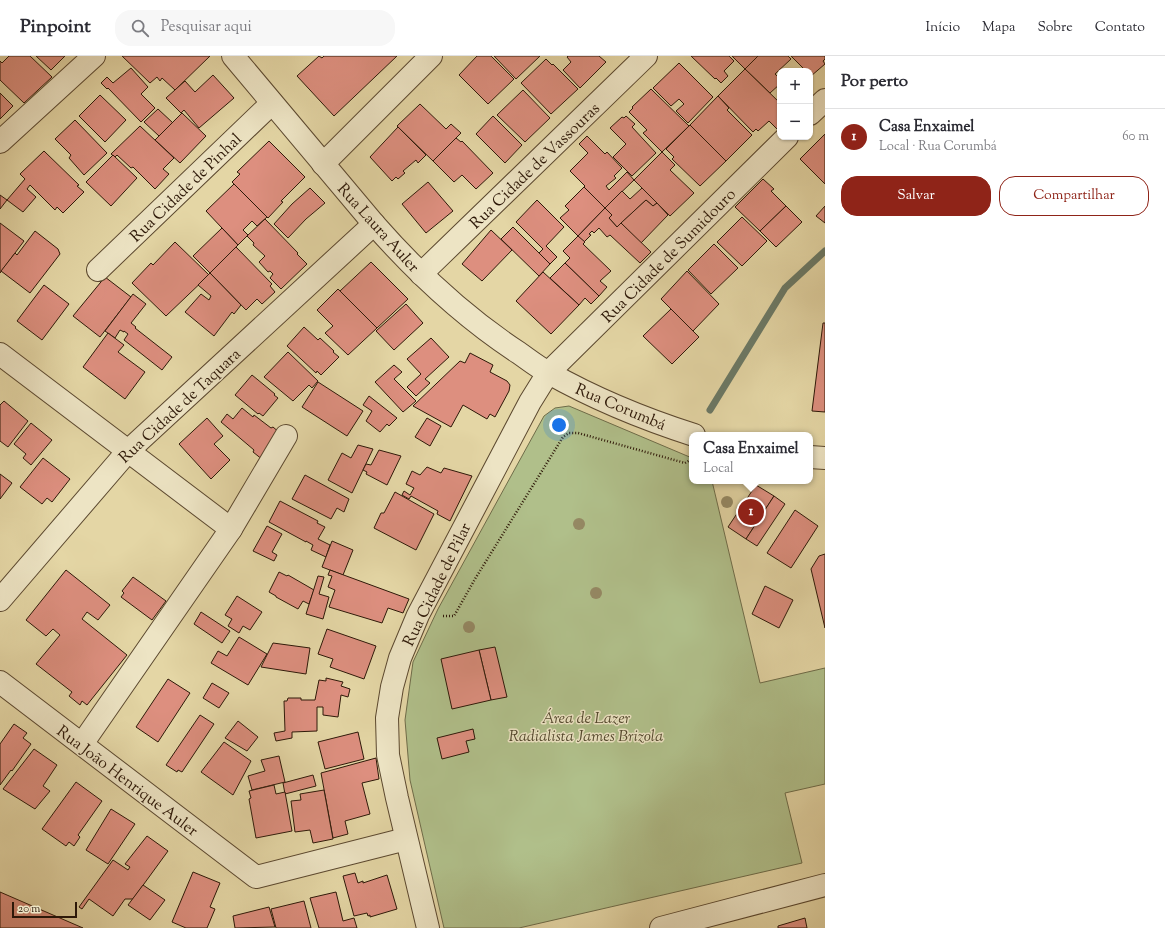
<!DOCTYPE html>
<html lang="pt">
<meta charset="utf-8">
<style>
:root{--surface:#fff;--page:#f7f7f7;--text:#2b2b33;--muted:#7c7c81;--line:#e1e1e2;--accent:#8f2418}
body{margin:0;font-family:"Sorts Mill Goudy",serif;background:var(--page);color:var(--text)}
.controls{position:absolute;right:12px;top:12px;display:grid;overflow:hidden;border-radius:8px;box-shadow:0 1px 3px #0004}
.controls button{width:36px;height:36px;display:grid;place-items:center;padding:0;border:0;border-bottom:1px solid var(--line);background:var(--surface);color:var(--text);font:20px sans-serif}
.scale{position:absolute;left:12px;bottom:10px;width:65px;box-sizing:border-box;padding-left:4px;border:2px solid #2d1808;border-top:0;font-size:11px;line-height:14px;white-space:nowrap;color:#2d1808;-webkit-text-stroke:3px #ede4c4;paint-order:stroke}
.you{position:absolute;left:559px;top:369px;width:14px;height:14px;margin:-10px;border:3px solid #fff;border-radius:50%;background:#1a73e8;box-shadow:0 0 0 6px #1a73e833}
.badge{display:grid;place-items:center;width:26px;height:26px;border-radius:50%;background:var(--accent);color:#fff;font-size:13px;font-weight:700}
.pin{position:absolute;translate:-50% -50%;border:2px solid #fff;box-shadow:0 1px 4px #0006}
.popup{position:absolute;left:689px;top:376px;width:124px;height:52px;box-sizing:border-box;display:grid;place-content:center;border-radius:8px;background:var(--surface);filter:drop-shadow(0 1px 3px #0005);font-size:13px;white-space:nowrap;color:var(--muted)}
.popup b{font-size:15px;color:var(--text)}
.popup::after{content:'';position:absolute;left:50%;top:100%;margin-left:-8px;border:8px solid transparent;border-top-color:var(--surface)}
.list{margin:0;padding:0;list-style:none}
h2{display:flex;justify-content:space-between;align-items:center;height:52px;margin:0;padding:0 16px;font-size:17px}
h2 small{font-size:13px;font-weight:400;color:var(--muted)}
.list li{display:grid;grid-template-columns:26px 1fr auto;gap:12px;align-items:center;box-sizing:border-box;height:56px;padding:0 16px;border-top:1px solid var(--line)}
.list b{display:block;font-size:15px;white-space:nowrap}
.list p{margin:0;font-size:13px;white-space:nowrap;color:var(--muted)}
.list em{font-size:13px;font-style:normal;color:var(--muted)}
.actions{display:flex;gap:8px;padding:12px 16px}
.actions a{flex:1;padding:9px 0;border:1px solid var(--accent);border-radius:16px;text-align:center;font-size:14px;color:var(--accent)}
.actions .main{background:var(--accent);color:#fff}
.icon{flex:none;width:22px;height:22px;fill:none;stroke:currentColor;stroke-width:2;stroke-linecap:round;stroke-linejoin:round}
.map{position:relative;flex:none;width:825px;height:872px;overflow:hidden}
header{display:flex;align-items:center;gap:24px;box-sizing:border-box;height:56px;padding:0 20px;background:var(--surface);border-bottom:1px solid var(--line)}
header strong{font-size:19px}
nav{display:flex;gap:22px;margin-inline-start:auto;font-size:14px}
.search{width:280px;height:36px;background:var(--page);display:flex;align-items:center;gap:10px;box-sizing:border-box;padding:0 14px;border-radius:16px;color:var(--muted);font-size:15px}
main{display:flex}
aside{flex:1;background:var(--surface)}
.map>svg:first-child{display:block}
</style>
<header>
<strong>Pinpoint</strong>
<div class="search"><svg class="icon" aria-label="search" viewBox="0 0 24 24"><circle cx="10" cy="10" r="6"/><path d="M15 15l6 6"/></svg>Pesquisar aqui</div>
<nav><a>Início</a><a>Mapa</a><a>Sobre</a><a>Contato</a></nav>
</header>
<main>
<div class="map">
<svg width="825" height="872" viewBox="0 0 825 872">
<rect width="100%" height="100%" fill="#e4d6a5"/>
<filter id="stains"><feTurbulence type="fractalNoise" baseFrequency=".005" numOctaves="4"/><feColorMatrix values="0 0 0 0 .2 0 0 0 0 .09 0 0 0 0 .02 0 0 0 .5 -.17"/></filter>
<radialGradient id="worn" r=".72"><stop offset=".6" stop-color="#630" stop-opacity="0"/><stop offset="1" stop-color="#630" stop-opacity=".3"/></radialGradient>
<polygon fill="#b0bf8a" stroke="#6e6c49" points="569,350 692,402 692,425 712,425 760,627 825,612 825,728 785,737 802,807 519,872 444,872 410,724 405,664 413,606 438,553 544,360 555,352"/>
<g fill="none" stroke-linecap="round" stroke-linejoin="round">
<polyline stroke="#6b7966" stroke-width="7" points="710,354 785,232 825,195"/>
</g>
<g fill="#dd8f7f" stroke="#2d1808">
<polygon points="9,0 30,0 52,21 24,47 0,24 0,5 2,7"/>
<polygon points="36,0 65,0 51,14"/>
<polygon points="122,0 210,0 175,34 162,22 160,25 157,21 150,27"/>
<polygon points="319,0 322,2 324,0 397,0 334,60 297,20"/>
<polygon points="477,0 491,0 514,23 488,48 459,19"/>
<polygon points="494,0 540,0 516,23"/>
<polygon points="568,0 599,0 606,6 580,32 563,14 571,6 567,1"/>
<polygon points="691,0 729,0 734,5 724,15 728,20 721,27 716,22 715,23"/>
<polygon points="732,0 758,0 745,13"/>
<polygon points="758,0 788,0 791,3 775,18 780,23 780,28 770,37 745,13"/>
<polygon points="791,0 825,0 825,3 823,5 825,8 811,20 810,15 806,15"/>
<polygon points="546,3 552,9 553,8 578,33 551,58 521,27"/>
<polygon points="679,7 713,41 688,67 676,55 684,48 679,43 671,50 653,32"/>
<polygon points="131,12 148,31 141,38 155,52 141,66 108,32 107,33 101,27 107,21 113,27"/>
<polygon points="745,13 780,47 780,70 777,73 769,65 758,75 756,73 753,76 718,40"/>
<polygon points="213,19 234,42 199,72 184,54 181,57 166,42 185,25 195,36"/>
<polygon points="651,33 689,70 662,96 643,77 647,74 629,56 633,52 632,51"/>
<polygon points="523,34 550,62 525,86 497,59"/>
<polygon points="0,37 13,50 0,63"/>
<polygon points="100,39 126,64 105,86 79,60"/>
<polygon points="718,40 729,52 727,54 752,79 726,105 690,69"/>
<polygon points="420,48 446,73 451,68 461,77 433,105 397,70"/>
<polygon points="158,53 173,67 159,80 144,66"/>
<polygon points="182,57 206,80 180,107 155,84"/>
<polygon points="493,60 522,89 505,107 476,78"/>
<polygon points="626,60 635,68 632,71 656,97 632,120 613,101 626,88 610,72 622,61 624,62"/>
<polygon points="75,64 107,97 84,119 69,102 71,99 55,83"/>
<polygon points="690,69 726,105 700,130 672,103 674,101 666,93"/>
<polygon points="140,70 174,102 163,113 169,118 155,133 133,111 131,112 117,99 115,101 111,98"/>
<polygon points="398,71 426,99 418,107 416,104 403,115 405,117 398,123 396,121 392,125 370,101"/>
<polygon points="825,78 825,128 800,103"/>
<polygon points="587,80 605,98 607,96 622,112 614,120 616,122 606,130 609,134 627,116 634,124 605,152 584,131 585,130 570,115 588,97 579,88"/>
<polygon points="456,82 461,86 462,85 493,117 476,133 462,119 454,126 433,105"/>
<polygon points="269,85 305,121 281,145 283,146 268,162 232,126 240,118 237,116"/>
<polygon points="44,95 79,129 77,130 84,136 63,157 57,151 55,154 30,129 27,133 36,141 23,156 7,144 25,123 20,118"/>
<polygon points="662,96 675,109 670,114 694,137 670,160 634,124"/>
<polygon points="113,99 137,122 111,150 86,126"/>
<polygon points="763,123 774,133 771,135 786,150 760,175 735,151"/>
<polygon points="428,126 453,155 426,177 402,148"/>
<polygon points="234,128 267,161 257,170 252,165 243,174 248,179 238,189 206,155"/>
<polygon points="584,131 605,152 578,180 560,162 569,154 565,150"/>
<polygon points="310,132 325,147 306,163 288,182 274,168 292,148"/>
<polygon points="642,132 657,147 653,150 646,144 617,171 609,162 612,159 605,152 622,135 630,143"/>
<polygon points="0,139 7,144 0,153"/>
<polygon points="537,144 564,171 546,190 557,201 550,208 539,197 543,193 516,166"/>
<polygon points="646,144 653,150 657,147 668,159 641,187 621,167"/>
<polygon points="786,150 802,166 776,191 760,175"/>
<polygon points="825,150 825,167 816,160"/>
<polygon points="605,152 612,159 609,162 617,171 621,167 651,196 640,207 610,179 607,181 599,172 594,177 592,175 589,178 591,179 584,186 578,180"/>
<polygon points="742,161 767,185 742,210 717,186"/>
<polygon points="265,163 298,197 297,198 307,208 281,233 270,222 273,218 270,215 268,216 259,206 265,200 253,189 254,187 247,180"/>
<polygon points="0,167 24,185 0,217"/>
<polygon points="513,171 550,208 539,220 501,183"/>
<polygon points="222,172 238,189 210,217 193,200"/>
<polygon points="491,174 512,194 482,225 462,208"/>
<polygon points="35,175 58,193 60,198 30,237 1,215 15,197 17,199"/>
<polygon points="578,180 585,186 583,188 611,215 600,225 607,231 599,240 565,207 570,202 563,195"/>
<polygon points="175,186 209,219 166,260 132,227 151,207 153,209"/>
<polygon points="714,188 738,212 711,238 688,214"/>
<polygon points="236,191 272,228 270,230 275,236 262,248 257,243 246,254 210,217"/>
<polygon points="371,206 408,243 377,272 340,235"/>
<polygon points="565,207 599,240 591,248 585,242 579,249 550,222"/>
<polygon points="687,215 719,248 693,275 661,243"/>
<polygon points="543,216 579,249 551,278 516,245"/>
<polygon points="210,217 241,249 234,258 232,256 214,280 185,256 201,238 209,244 211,240 198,229"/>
<polygon points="105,221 131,241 100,281 73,260"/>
<polygon points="44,229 69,248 42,284 17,265"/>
<polygon points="338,233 377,272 348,299 325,277 333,270 317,254"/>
<polygon points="133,238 146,248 131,267 136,271 135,272 172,301 162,314 124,284 128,278 124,275 124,276 120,274 115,282 105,275"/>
<polygon points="406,248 423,267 394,294 376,275"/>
<polygon points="671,253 699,281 672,308 643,280"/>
<polygon points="823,267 825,267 825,356 812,355"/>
<polygon points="304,271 318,284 320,282 334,295 333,296 339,301 321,319 317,315 316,317 287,290"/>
<polygon points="108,277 124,289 118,296 145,316 125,343 83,311"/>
<polygon points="431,282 449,301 425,323 430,327 416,340 407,331 421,318 407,303"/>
<polygon points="288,296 318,325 312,332 309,329 293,345 264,321"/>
<polygon points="470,297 493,309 490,316 507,325 510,329 509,335 495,361 490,358 487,363 463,349 451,371 413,350 460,305 465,307"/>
<polygon points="394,309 402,316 394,323 416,345 403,356 375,326"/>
<polygon points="252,319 275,338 274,339 278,342 263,360 259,357 258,358 235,339"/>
<polygon points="318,326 363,355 347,380 302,351"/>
<polygon points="369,340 397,362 389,370 387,368 380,376 366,365 372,355 363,349"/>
<polygon points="4,345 28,365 8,391 0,385 0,349"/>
<polygon points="242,352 253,361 254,359 271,372 273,371 280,377 263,404 253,396 254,394 221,366 227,358 233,363"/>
<polygon points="207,362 223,380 214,388 230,404 211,423 179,388"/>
<polygon points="427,362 441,370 430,390 415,381"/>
<polygon points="31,367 52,384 31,409 23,402 26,398 14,388"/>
<polygon points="358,389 373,393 352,437 328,424 342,397 351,402"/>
<polygon points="379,394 401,400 387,429 366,418 367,416 363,414 366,408 371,409"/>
<polygon points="43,402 70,423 52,446 47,442 42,448 20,431"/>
<polygon points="427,411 441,417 444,412 472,420 450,465 437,458 438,455 411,440 409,443 402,439 404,435 410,439 414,432 406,428 412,415 420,419"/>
<polygon points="0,418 12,427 0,443"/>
<polygon points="305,419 349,443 344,456 337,452 331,463 292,443"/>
<polygon points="756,429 774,440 746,483 728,471"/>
<polygon points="395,436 434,458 416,494 374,472 381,457 384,457"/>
<polygon points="774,440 785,448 757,490 746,483"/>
<polygon points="280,445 318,465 317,467 325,471 318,483 330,489 326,501 311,494 313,489 306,485 306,486 269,466"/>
<polygon points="795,454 818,470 791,512 767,497"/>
<polygon points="267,470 282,478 272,496 277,499 274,505 253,495"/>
<polygon points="332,485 353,494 343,519 322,511"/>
<polygon points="825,498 825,572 811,513 819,500"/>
<polygon points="66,514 110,549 98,564 87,556 82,563 127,599 87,649 82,645 80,649 69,640 72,636 36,608 60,579 53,573 46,580 26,564"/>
<polygon points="330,514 409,543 403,557 388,552 382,567 329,551 335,534 328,531 332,520 328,519"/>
<polygon points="279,516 287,520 288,519 314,534 309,548 303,545 298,553 276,541 276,540 269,536"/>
<polygon points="318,520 324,521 319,538 329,541 323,563 306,558"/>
<polygon points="133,521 166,545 152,564 121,541 124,537 122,535"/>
<polygon points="765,530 793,544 779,572 752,558"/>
<polygon points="237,540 262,556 250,574 243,570 239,577 228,570 232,563 225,559"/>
<polygon points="201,556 230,575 222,587 194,568"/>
<polygon points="327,573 376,590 364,623 330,611 333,603 318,598"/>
<polygon points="239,581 267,598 248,629 211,607 218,595 227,600"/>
<polygon points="273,587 310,592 306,618 261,611"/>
<polygon points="495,591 507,641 491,644 479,594"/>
<polygon points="479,594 491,644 452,653 441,603"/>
<polygon points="326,622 343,626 341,630 350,633 348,641 341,639 338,661 323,659 323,651 317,651 317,675 292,676 292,682 276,685 274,677 285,675 284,645 287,645 288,642 301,642 301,644 315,644 319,624 326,625"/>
<polygon points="168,623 190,637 158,686 136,671"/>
<polygon points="212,627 229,637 219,652 203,642"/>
<polygon points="200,659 214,668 182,716 178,714 177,716 166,709"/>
<polygon points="238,665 258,681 247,695 225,682"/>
<polygon points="14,668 27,677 23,682 31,688 12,715 11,714 0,729 0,688"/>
<polygon points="473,673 475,683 466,685 469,696 442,703 437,682"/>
<polygon points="358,676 364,703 325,713 318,686"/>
<polygon points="224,686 251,705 233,739 201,716"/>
<polygon points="34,693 57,709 43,730 50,735 35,753 3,733"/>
<polygon points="279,700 285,726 252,734 248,720 265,715 261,704"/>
<polygon points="376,702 379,723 362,727 370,758 345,765 348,778 333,782 321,717"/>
<polygon points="313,719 316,730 285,738 283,727"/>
<polygon points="76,726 102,745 78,779 80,781 74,790 69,786 66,790 42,773"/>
<polygon points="274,729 276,738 285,736 292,775 256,782 249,743 251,742 249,735"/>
<polygon points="324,734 333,783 313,787 310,774 295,776 291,745 301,744 300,738"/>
<polygon points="111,753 135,768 108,808 86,794"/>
<polygon points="147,780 168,795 133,843 125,843 113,860 89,843 82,853 79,851 113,804 128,814 130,811 125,808"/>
<polygon points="193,816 220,827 210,851 215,853 207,872 186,872 172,866"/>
<polygon points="355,817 358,827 363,825 363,827 387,819 397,853 370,861 370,859 368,860 367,857 354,860 343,820"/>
<polygon points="143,829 165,844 150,864 128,849"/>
<polygon points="0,836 83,872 0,872"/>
<polygon points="336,836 343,865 354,862 357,872 319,872 310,842"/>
<polygon points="304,845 311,872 276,872 271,853"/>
<polygon points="269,851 275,871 235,872 233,860"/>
<polygon points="805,862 807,872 778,872 778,870"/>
</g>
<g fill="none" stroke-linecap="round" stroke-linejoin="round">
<defs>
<g id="minor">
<path d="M233,0L374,168C417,217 464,261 519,297C529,304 539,312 549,317C595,343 644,363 694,379"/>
<polyline points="810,58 825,44"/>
<polyline points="0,86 94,0"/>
<polyline points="323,108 431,0"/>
<polyline points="98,214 272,47"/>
<polyline points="421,218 646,0"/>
<polyline points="0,298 231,473"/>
<polyline points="810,401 825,402"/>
<polyline points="0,544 128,395 374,168"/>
<polyline points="0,626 256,821 406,783"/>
<polyline points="82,688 231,473 286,380"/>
<polyline points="428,872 397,742 388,699 387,662 392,631 400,602 418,559 530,346 548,317 787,81"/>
<polyline points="661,872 825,829"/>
</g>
</defs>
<use href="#minor" stroke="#5b482f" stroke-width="24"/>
<polyline stroke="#2d1808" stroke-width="2.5" stroke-dasharray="1 2" stroke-linecap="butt" points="443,560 454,560 475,523 563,381 569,377 578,377 685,407 692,403"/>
<use href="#minor" stroke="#ede4c4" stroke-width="22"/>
</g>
<g fill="#958964">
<circle cx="727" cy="446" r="6"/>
<circle cx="579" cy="468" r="6"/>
<circle cx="596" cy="537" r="6"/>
<circle cx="469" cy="571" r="6"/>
</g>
<g text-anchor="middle" stroke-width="3" stroke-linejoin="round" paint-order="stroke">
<g font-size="16" fill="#2d1808" stroke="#ede4c4">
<text transform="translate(534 109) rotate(-44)" y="6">Rua Cidade de Vassouras</text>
<text transform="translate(185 131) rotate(-44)" y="6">Rua Cidade de Pinhal</text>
<text transform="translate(379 171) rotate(48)" y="6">Rua Laura Auler</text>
<text transform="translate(668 199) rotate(-45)" y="6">Rua Cidade de Sumidouro</text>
<text transform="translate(179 349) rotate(-43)" y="6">Rua Cidade de Taquara</text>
<text transform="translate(621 350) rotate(23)" y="6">Rua Corumbá</text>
<text transform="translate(436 528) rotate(-64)" y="6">Rua Cidade de Pilar</text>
<text transform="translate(128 724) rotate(37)" y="6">Rua João Henrique Auler</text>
</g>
<g font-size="16" font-style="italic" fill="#544a2f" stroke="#ede4c4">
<text x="586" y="667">Área de Lazer<tspan x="586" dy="18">Radialista James Brizola</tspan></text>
</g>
</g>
<rect width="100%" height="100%" filter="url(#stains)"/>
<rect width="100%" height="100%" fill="url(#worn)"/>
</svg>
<div class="controls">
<button>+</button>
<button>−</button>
</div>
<div class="scale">20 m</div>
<div class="you"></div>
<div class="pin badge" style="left:751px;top:456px">1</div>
<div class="popup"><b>Casa Enxaimel</b>Local</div>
</div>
<aside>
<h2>Por perto<small></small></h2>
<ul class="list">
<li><span class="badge">1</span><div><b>Casa Enxaimel</b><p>Local · Rua Corumbá</p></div><em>60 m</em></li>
</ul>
<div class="actions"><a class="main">Salvar</a><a>Compartilhar</a></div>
</aside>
</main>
